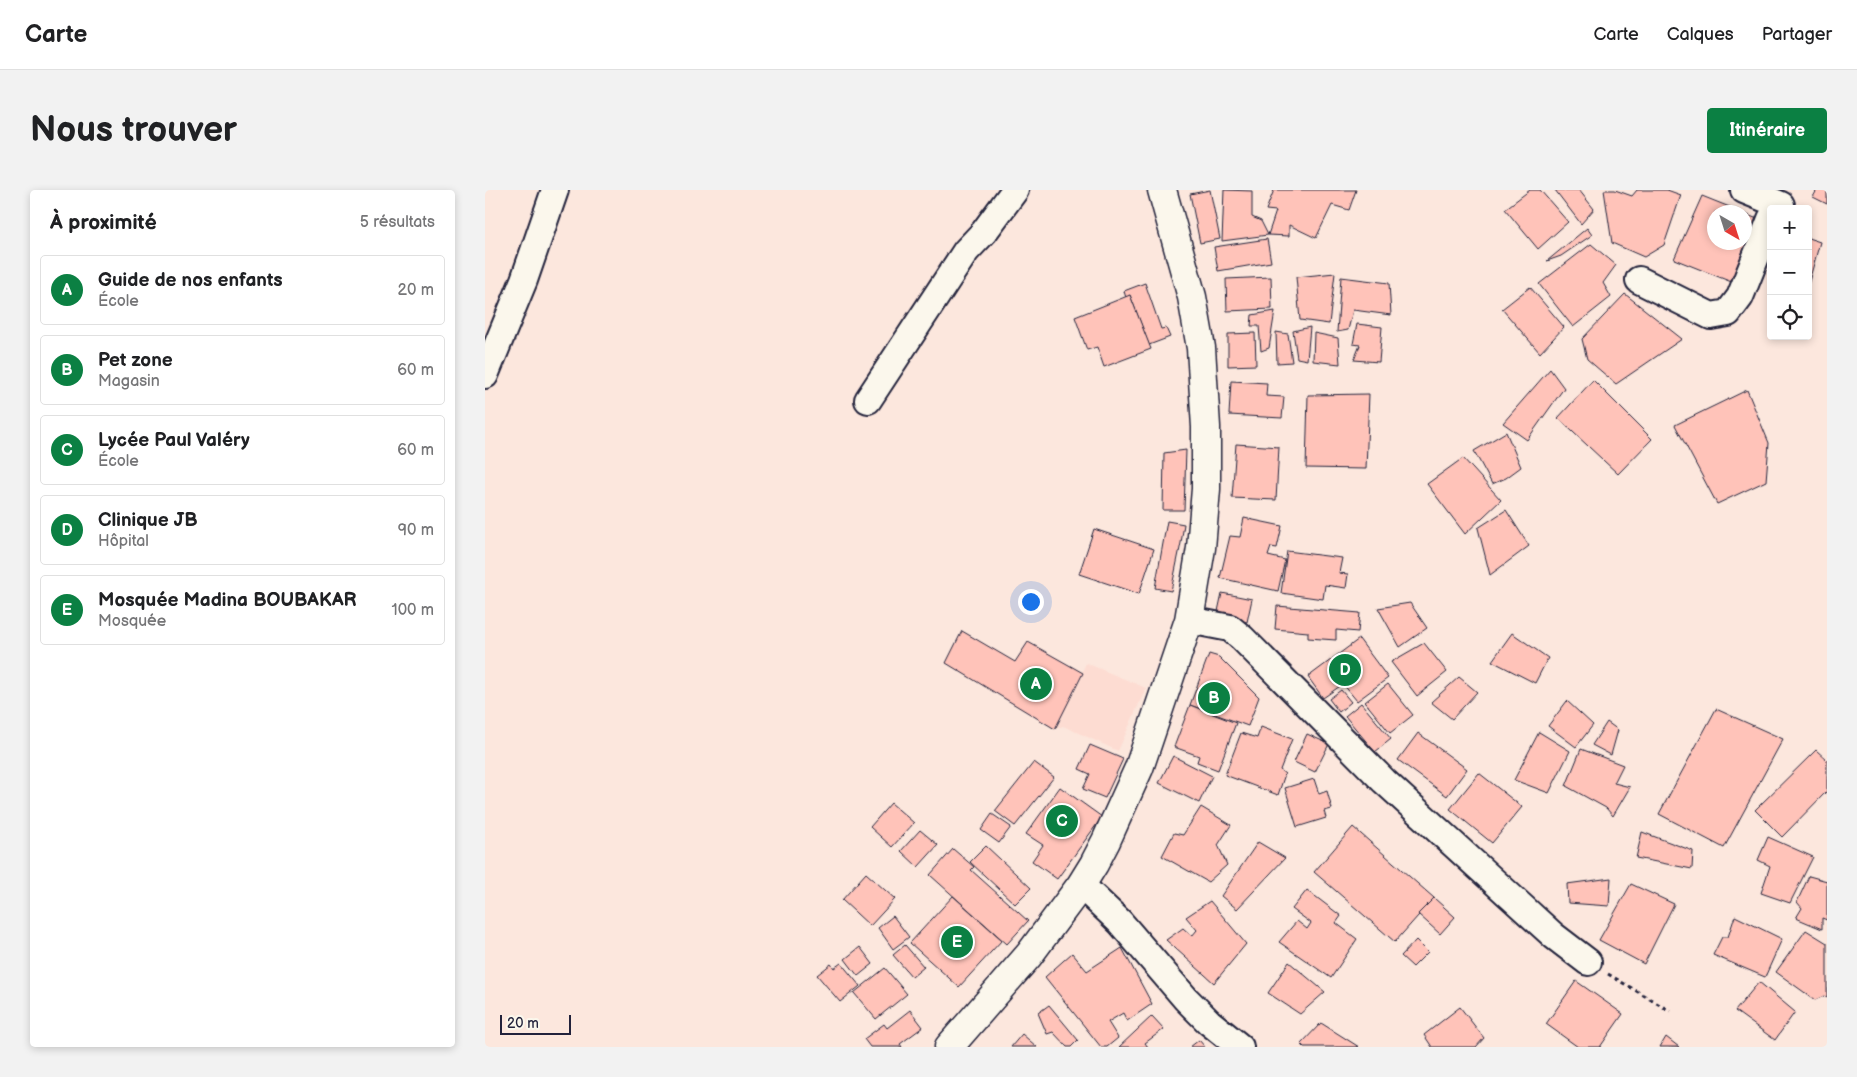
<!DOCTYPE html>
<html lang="fr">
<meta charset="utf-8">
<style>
:root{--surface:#fff;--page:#f2f2f2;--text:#202124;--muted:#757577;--line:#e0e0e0;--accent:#0b8043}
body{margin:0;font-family:"Balsamiq Sans",sans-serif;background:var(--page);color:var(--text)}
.controls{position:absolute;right:15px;top:15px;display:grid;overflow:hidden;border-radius:5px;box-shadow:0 2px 8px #0003}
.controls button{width:45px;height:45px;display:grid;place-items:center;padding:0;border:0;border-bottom:1px solid var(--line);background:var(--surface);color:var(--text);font:25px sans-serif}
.compass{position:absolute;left:1222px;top:15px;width:45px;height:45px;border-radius:50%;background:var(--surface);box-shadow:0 2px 8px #0003;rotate:141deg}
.scale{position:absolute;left:15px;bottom:12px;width:71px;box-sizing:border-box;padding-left:5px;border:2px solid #22223b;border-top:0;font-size:14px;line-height:18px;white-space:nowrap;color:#22223b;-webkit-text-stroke:4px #fbf7ec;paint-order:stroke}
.you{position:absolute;left:545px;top:411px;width:18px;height:18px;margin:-12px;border:4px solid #fff;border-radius:50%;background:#1a73e8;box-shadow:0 0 0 8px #1a73e833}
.badge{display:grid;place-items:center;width:32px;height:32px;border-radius:50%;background:var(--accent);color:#fff;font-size:16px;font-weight:700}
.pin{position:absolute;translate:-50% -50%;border:2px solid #fff;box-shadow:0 1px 5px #0006}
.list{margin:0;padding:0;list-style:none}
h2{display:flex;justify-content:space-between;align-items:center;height:65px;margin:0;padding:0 20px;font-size:21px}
h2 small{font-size:16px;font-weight:400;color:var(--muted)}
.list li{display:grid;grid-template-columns:32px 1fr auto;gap:15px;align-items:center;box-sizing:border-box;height:70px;margin:0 10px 10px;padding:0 10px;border:1px solid var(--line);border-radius:5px}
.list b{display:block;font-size:19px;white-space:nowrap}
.list p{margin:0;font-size:16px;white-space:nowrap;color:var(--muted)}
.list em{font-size:16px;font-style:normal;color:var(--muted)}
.icon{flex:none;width:28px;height:28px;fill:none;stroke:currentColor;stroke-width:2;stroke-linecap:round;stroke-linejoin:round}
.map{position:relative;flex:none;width:1342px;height:857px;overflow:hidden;border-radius:5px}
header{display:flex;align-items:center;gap:30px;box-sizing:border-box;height:70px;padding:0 25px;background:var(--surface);border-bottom:1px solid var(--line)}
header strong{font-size:24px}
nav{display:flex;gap:28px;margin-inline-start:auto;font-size:18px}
.intro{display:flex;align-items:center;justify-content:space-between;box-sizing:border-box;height:120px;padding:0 30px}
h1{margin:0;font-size:35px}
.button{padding:12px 22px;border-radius:5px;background:var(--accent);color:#fff;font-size:18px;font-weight:700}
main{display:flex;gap:30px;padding:0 30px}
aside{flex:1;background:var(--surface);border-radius:5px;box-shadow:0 2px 8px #0003}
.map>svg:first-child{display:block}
</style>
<header>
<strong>Carte</strong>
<nav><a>Carte</a><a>Calques</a><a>Partager</a></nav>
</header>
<div class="intro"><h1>Nous trouver</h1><a class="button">Itinéraire</a></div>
<main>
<aside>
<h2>À proximité<small>5 résultats</small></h2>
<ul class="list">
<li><span class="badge">A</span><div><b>Guide de nos enfants</b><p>École</p></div><em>20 m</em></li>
<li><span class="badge">B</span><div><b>Pet zone</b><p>Magasin</p></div><em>60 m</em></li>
<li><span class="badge">C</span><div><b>Lycée Paul Valéry</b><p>École</p></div><em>60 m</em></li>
<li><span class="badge">D</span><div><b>Clinique JB</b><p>Hôpital</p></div><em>90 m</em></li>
<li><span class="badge">E</span><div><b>Mosquée Madina BOUBAKAR</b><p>Mosquée</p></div><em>100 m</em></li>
</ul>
</aside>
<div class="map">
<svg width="1342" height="857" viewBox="0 0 1342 857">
<rect width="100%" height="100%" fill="#fce7dd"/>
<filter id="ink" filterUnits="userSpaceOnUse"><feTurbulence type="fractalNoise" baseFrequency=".02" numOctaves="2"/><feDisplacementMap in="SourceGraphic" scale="10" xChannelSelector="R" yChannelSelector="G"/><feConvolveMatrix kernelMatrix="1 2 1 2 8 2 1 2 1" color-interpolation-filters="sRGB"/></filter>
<g filter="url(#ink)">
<polygon fill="#fddcd2" points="477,441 530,472 543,452 597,482 601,473 661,498 633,561 578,536 570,539 461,473"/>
<g fill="#ffc3b9" stroke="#22223b">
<polygon points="725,0 735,49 715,53 705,4"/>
<polygon points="739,0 767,1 767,27 776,31 783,45 737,51"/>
<polygon points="789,0 871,0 864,20 847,15 831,48 804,35 804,46 783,45 791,21 781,20"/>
<polygon points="1045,0 1055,0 1083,32 1053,59 1020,19"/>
<polygon points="1070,0 1094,0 1109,19 1096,34"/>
<polygon points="1119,0 1130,0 1147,6 1152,0 1182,0 1196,5 1179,55 1159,67 1127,53"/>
<polygon points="1332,0 1342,0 1342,14 1328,7"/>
<polygon points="1217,6 1257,22 1230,22 1230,52 1260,52 1260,24 1275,30 1249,93 1189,69"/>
<polygon points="1102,38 1107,45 1076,66 1062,71"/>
<polygon points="1323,48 1335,52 1323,95"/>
<polygon points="782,49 786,72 733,81 729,57"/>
<polygon points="1106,54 1131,75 1118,93 1126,107 1088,137 1054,94"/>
<polygon points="850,83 844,134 815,130 811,87"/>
<polygon points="786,87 787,119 742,121 741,89"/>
<polygon points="856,87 904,93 906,125 868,120 863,140 852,142"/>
<polygon points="660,93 676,139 681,138 685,147 664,155 645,105 641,108 639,101"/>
<polygon points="1045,97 1079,137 1055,163 1017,119"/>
<polygon points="1140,104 1197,149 1131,194 1102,169 1097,149"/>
<polygon points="645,105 666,159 619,177 612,157 602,160 590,127"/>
<polygon points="790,121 784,158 776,161 774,136 766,136 767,125"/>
<polygon points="872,134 897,137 894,172 869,170 875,155 868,154"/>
<polygon points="825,137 822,170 812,168 808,141"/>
<polygon points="791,142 803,144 807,172 792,173"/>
<polygon points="770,143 771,175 743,176 743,144"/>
<polygon points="829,143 853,148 855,174 828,171"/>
<polygon points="1065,179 1079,198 1042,250 1018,233"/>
<polygon points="1108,190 1167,249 1133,284 1073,228"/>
<polygon points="746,191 782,193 781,206 799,207 797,228 744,225"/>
<polygon points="1262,200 1284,253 1281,291 1232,314 1190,235"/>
<polygon points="884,204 881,279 821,278 823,205"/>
<polygon points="1021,242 1036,277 1021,288 1007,294 989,261"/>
<polygon points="751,254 794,257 791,310 747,308"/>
<polygon points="701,260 699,320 678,320 679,263"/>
<polygon points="978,268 1016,310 980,344 942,294"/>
<polygon points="1021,320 1044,356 1005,385 993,338"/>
<polygon points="759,328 797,336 792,358 786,357 783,366 800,370 793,401 735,388 745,346 755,347"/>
<polygon points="682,331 699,334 696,353 686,401 670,398"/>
<polygon points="609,339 669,359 654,404 594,384"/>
<polygon points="802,361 857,368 854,383 863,384 861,398 840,395 838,409 796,403"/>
<polygon points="737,403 767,409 762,432 732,426"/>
<polygon points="925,413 942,438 915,457 893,418"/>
<polygon points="792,416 875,423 873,442 851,440 851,450 823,448 823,442 790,439"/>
<polygon points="477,441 530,472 543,452 598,483 570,539 461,473"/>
<polygon points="1027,443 1063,468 1050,493 1007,471"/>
<polygon points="874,449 903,488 872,511 858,494 838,508 823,487"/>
<polygon points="939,453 962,482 932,506 906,472"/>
<polygon points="724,464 734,467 774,507 763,536 705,515"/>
<polygon points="974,487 992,502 967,529 946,512"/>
<polygon points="903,494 928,525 905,543 880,512"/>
<polygon points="856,500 866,512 854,522 844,509"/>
<polygon points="1082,511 1108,535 1091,557 1063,536"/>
<polygon points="876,513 906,549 890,562 860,526"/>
<polygon points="705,515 751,533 733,580 712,572 714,566 689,557"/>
<polygon points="1231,519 1298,549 1239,658 1174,624"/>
<polygon points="1122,532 1133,540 1126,565 1107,555"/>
<polygon points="776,537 807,549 795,580 800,584 793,605 740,585 756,543 772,548"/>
<polygon points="1054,542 1085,561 1064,603 1029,590"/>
<polygon points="933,543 982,579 962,606 913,570"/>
<polygon points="822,544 844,554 830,582 809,572"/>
<polygon points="605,555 638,569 620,608 598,599 605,584 594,579"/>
<polygon points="1096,559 1138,575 1129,593 1145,597 1128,626 1121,618 1081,596"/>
<polygon points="1331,560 1342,570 1342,601 1297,647 1270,620"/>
<polygon points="688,566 727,586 714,613 674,593"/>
<polygon points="549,572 569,587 530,636 510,621"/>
<polygon points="994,583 1037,617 1007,653 965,619"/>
<polygon points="829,589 834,604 842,601 847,619 839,621 841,628 812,637 800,598"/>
<polygon points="575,597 617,627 572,689 547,671 558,655 541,644"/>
<polygon points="406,613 429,633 407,657 385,637"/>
<polygon points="716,617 746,635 733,655 742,675 723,692 677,666 689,643 698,645"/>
<polygon points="507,624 526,637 514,653 496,640"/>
<polygon points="868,637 949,708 910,752 829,682"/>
<polygon points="435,640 453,655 433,677 416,661"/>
<polygon points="1157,642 1208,661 1207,679 1151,668"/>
<polygon points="1283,647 1328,667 1305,713 1276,703 1285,676 1273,670"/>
<polygon points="773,652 800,668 752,719 736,706"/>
<polygon points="501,656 546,698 530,714 485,672"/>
<polygon points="468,659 489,677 486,680 543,731 522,754 445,685"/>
<polygon points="381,683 410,709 385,736 357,710"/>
<polygon points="1324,686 1342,691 1342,730 1337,728 1337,739 1311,728 1317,718 1312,712"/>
<polygon points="1126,688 1124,716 1083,713 1082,694"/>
<polygon points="1146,694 1189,714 1159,774 1114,750"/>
<polygon points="822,700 856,726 851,733 872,749 846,788 794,752 812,731 822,739 826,733 807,719"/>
<polygon points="468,706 517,750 474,797 425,753"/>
<polygon points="949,708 970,727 955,744 933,724"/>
<polygon points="725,711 761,754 729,793 681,750 698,738 707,746 712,740 701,727"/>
<polygon points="408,726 424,747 408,759 393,738"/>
<polygon points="1250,726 1297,749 1280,787 1228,765 1237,747 1243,747"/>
<polygon points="1321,740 1342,753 1342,808 1339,806 1330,810 1291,782"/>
<polygon points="931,750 943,762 928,777 916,766"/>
<polygon points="420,755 439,777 427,787 408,765"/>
<polygon points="375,757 388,774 373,786 360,769"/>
<polygon points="637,758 667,814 642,831 638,823 623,832 633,848 622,857 616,857 560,787 587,763 602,781"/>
<polygon points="804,772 840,802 815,824 783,803"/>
<polygon points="356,773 375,796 355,812 332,785 346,774 349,778"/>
<polygon points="400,778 422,804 391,829 369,803"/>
<polygon points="1091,791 1138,824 1115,857 1093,857 1061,834"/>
<polygon points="1274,792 1310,822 1290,850 1250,821"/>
<polygon points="564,815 593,850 586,857 582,857 568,842 562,844 553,823"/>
<polygon points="975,817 999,848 991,857 947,857 939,845"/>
<polygon points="425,820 438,837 415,854 417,857 385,857 379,849 399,834 402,838"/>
<polygon points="667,826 679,839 660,853 663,857 634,857"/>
<polygon points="836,833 874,857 819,857 816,854"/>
<polygon points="537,844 552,857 526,857"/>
<polygon points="1181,847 1194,857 1175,857"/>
<polygon points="714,850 720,857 705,857"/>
</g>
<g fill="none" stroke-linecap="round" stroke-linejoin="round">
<defs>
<g id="minor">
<polyline points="1259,0 1296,15"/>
<polyline points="1154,90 1226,126 1243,123 1255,107 1286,29"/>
<polyline points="0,185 39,90 70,0"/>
<polyline points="383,210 481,61 499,42 530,0"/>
<polyline points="704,430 745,438 757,448 899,591 1069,746 1103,772"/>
<polyline points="596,695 635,732 701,809 724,832 755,857"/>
</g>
<polyline id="secondary" points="464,857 544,765 596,695 609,674 621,651 654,578 704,430 716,358 721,299 721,237 716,158 707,107 677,0"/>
</defs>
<use href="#minor" stroke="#22223b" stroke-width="30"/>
<use href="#secondary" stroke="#22223b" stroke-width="31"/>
<polyline stroke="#22223b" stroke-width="3" stroke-dasharray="4 4" stroke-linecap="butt" points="1123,784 1185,821"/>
<use href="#minor" stroke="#fbf7ec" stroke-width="26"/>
<use href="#secondary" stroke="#fbf7ec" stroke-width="28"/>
</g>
</g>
</svg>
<div class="controls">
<button>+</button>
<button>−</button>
<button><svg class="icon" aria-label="locate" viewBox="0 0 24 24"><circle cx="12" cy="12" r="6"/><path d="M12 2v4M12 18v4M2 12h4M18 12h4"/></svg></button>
</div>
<svg class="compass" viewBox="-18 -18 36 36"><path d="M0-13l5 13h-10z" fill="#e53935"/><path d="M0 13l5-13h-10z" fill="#757577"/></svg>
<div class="scale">20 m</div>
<div class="you"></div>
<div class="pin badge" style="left:551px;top:494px">A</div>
<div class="pin badge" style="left:729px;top:508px">B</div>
<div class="pin badge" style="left:577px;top:631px">C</div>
<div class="pin badge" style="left:860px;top:480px">D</div>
<div class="pin badge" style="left:472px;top:752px">E</div>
</div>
</main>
